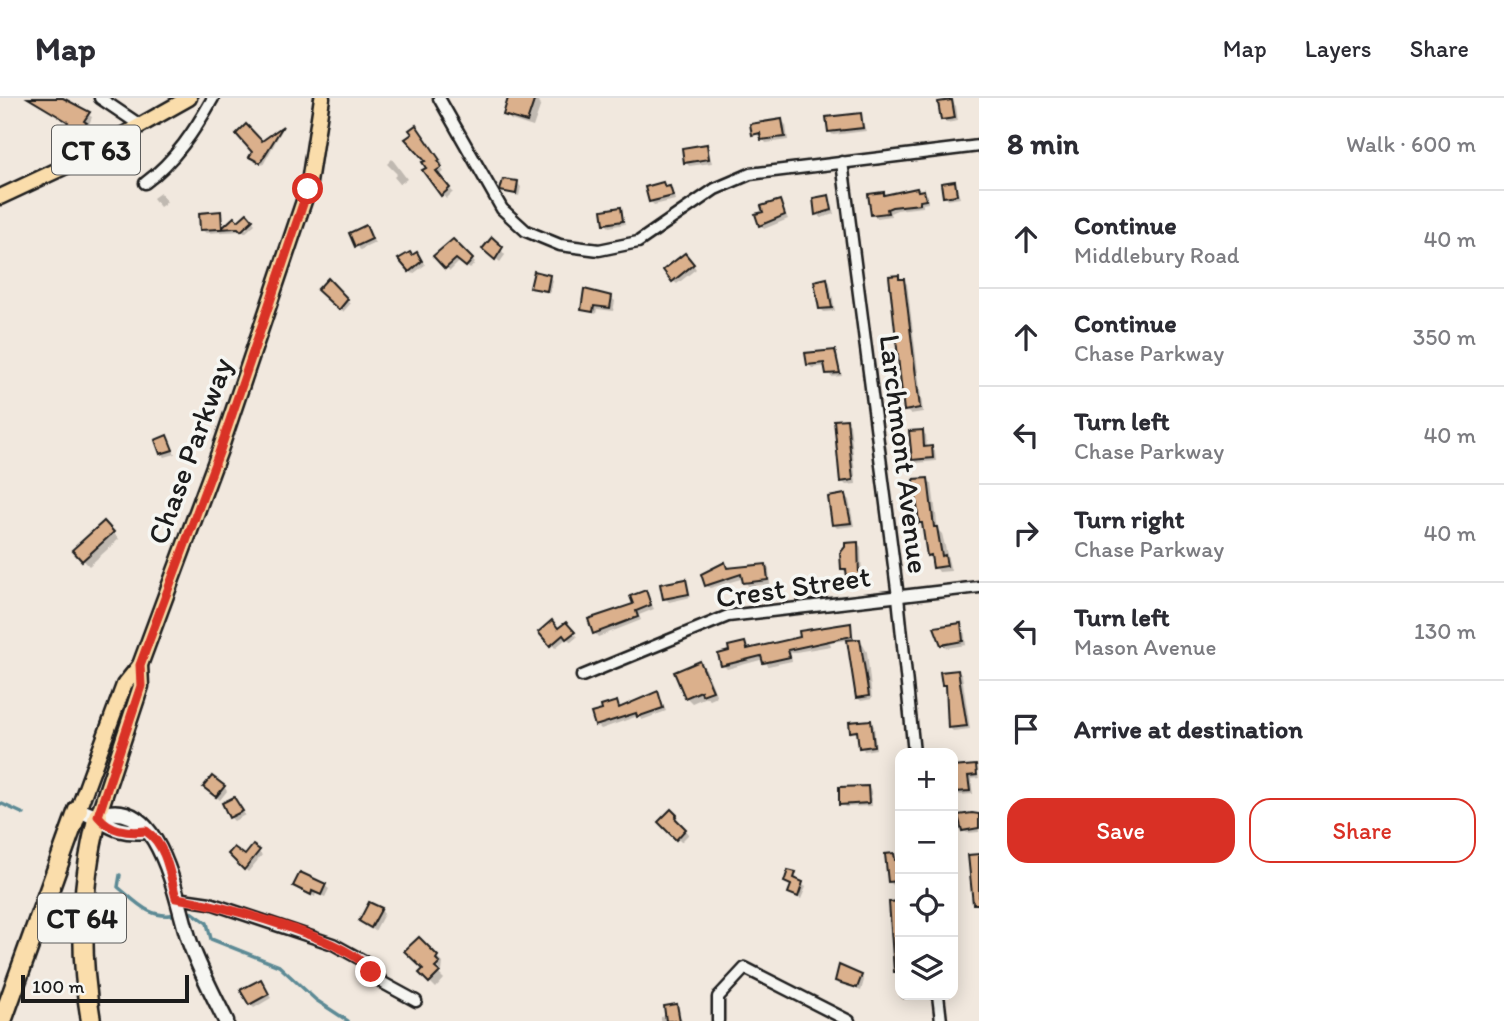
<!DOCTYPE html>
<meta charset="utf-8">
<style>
:root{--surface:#fff;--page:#f2f2f3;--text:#2b2b33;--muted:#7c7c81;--line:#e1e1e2;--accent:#d93025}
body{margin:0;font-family:Itim,sans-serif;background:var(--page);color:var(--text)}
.controls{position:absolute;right:21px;bottom:21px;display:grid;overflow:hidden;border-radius:14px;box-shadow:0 4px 18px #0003}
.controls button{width:63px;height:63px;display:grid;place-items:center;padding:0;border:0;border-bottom:2px solid var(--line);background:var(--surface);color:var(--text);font:35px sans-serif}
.scale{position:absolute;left:21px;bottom:18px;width:168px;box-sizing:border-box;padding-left:7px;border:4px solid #1c1c1c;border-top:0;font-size:19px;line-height:24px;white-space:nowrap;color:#1c1c1c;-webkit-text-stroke:5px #f6f6f2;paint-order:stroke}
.stop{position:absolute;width:21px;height:21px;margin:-16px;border:5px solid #d93025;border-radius:50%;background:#fff}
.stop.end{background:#d93025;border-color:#fff;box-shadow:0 2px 7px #0008}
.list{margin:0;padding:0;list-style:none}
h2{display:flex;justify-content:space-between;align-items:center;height:91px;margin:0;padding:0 28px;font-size:30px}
h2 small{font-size:23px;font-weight:400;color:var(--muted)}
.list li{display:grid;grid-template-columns:46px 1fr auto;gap:21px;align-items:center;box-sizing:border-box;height:98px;padding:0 28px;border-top:2px solid var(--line)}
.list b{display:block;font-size:26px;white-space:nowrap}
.list p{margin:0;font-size:23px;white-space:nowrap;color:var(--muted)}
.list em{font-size:23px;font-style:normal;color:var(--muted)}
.actions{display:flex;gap:14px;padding:21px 28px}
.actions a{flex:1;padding:16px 0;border:2px solid var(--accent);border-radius:21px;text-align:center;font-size:24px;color:var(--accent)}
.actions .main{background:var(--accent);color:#fff}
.icon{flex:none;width:38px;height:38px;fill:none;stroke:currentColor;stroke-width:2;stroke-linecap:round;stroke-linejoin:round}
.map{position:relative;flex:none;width:979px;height:923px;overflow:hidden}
header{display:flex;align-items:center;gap:42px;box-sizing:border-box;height:98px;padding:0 35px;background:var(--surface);border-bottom:2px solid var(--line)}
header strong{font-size:33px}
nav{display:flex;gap:38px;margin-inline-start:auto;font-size:24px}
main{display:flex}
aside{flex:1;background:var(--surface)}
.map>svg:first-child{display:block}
</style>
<header>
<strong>Map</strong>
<nav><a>Map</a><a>Layers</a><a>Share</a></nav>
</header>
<main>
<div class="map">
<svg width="979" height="923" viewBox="0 0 979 923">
<rect width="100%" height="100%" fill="#f1e8de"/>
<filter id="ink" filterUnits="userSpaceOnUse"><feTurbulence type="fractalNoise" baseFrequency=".0143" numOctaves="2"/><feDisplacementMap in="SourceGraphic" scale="14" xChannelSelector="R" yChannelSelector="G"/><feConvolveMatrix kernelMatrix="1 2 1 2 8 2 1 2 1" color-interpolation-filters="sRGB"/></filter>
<g filter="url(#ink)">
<g fill="#0003" fill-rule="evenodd">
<polygon points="27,0 66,0 67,4 92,19 86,34 84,33 80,38 71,32 69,25"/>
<polygon points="510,0 535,0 541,6 533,29 511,22 505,16"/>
<polygon points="952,4 956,8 958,23 946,25 943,21"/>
<polygon points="860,17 866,33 833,37 829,33"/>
<polygon points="782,23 786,27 788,42 766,45 762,39 754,36"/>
<polygon points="283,30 263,67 254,61 254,53"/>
<polygon points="419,33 443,66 440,68 444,74 438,78 453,94 446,101 425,73 428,70"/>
<polygon points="707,48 712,65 689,68 686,64"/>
<polygon points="392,61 407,81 400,86 394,79 397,76 387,66"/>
<polygon points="517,85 521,89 519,98 502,92"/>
<polygon points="955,85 960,100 948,102 945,98"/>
<polygon points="663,86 673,94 675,102 654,107 650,103"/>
<polygon points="917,92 928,97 928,105 923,106 923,109 897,112 890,115 891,118 877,120 873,117 883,96 885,98"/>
<polygon points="160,95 167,104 160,109 153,100"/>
<polygon points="829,99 834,116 821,120 817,116"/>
<polygon points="780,104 788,121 764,131 760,127 765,115"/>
<polygon points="620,111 625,126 609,129 605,125"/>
<path d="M220,115L225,130L238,125L247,117L255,126L245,135L243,133L206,135L202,132ZM246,127L247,131L227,132L231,128Z"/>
<polygon points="365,129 375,145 360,152 351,136"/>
<polygon points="453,143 475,165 470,171 460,163 450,173 436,158"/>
<polygon points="496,145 505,157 500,164 485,151"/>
<polygon points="413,159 420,160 425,167 413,176 410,173"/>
<polygon points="689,161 696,171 677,186 673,183"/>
<polygon points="549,179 553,182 550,196 532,189"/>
<polygon points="898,179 907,186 923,314 910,316 906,312"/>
<polygon points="827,181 830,185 835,213 824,214 821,211"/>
<polygon points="328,183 350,206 343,214 320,192"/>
<polygon points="611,200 615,203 613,213 597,211 596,216 583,211"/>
<polygon points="834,254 842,278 831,279 827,268 812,270 808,266"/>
<polygon points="846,322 850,326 856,386 846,387 842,383"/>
<polygon points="922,334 926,337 927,350 935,353 936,363 917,365 913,361"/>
<polygon points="167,339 175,356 165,359 161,355"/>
<polygon points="927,381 932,386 938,432 942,436 951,473 939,474 928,457 924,428 921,424"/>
<polygon points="845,398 849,402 854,428 837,430 834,427"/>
<polygon points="104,425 119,441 89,468 74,452"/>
<polygon points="857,445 861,449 862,482 852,483 843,471"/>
<polygon points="725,466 729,472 765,468 769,471 770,486 748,488 744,480 710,490 706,487"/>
<polygon points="685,483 691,499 669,504 665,500"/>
<polygon points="645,494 654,511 639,517 641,522 598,539 595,535 635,507"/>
<polygon points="566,526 577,539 571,544 567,540 555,550 540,534 559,532"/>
<polygon points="850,527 855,543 860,542 867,554 872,601 861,603 857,599 848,542 830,544 831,548 790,555 792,563 768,568 764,561 727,571 723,567 731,554 744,546 749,552"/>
<polygon points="960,527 964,530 966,547 947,550 943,546"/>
<polygon points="700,565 706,571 717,599 710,602 706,599 692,605 686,599"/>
<polygon points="958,574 962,577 970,631 953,633 950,630 948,591 943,586"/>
<polygon points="658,596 666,613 642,622 638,618 601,631 597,627 617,605 621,611"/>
<polygon points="870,624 874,628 876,651 864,653 859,636 852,633"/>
<polygon points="976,669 979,680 971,681 973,696 960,697 956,693 953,671"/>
<polygon points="224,689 227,693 220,702 209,693"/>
<polygon points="868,690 871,693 872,708 845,709 841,706"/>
<polygon points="238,705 245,717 234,723 230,719"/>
<polygon points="671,713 689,736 681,744 660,724"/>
<polygon points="979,717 979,734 967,735 963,732"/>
<polygon points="253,750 262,757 248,774 230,756 245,760"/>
<polygon points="894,757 900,765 900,786 893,787 889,783"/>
<polygon points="795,776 798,784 806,789 801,801 790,795 792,788 786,784"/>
<polygon points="295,788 325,788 329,791 325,799 316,795 315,799"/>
<polygon points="381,812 384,816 375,833 361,823"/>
<polygon points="419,841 443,865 442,874 430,862 428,865 444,881 436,890 421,875 425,871"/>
<polygon points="861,878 864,882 861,893 837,883"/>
<polygon points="897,882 900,882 900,897 917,897 918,900 903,902 899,898"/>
<polygon points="261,883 271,900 254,910 250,906"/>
<polygon points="676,908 682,923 661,923 661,919 667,918"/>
</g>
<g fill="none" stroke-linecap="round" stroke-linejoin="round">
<g stroke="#5c8a95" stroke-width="3.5">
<polyline points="0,705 24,716"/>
<path d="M120,777L118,789C137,805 151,822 177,816"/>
<polyline points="185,814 193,815 207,825 211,841 279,868 316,902 348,923"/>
</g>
</g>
<g fill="#dbb08c" stroke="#1c1c1c" stroke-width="2">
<polygon points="28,0 63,0 90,14 84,23 87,25 76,36 65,29 68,24"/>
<polygon points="508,0 535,0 527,24 503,17"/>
<polygon points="952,2 955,20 941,22 938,4"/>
<polygon points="861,15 863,30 828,34 826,19"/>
<polygon points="782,21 785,39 761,42 760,35 752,37 750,26"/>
<polygon points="246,26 262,43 283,28 260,65 249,59 252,54 236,36"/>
<polygon points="416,27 440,62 438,63 442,69 436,73 450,90 441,98 422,72 426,70 422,64 425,63 405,41 412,36 409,32"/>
<polygon points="707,46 709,61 684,65 682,50"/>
<polygon points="503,81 518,83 516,96 500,93"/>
<polygon points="955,83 957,97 943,99 941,85"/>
<polygon points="663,84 665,89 670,88 673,98 649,104 645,89"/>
<polygon points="917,90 918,93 924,92 926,102 920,103 920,106 892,109 887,111 888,115 871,117 868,96 884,94 884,97"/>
<polygon points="829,97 832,112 815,117 813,100"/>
<polygon points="780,102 785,117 759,128 755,116 763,114 761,108"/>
<polygon points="621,109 623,123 604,126 602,112"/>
<polygon points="221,113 222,130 234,119 238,123 247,115 253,122 241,133 238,130 200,132 199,115"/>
<polygon points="366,127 372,141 355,149 349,135"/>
<polygon points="492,139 503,149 495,162 482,151"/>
<polygon points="453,141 473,161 466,169 456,161 445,171 433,158"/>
<polygon points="410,154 412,157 417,154 422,163 409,174 398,161"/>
<polygon points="685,155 694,166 672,184 663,172"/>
<polygon points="534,173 550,177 547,193 530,190"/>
<polygon points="899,177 899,181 904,181 920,310 904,313 889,178"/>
<polygon points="328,180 348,201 339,212 317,192"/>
<polygon points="827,180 832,210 819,211 814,183"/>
<polygon points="584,191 612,198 610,210 594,208 593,214 581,212"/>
<polygon points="835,252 840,275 826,276 824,265 807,267 805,255"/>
<polygon points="847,321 853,382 840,384 834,322"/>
<polygon points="923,332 924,349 932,348 933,360 912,362 909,333"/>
<polygon points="167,337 173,352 160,356 155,342"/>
<polygon points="928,380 934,429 937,429 942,458 945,457 947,468 933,470 931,457 927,458 922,425 919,425 914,381"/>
<polygon points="845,396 851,425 832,427 828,399"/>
<polygon points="104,423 114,434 82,463 72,452"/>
<polygon points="858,444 859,479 847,480 846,471 841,471 840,455 845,449 845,445"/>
<polygon points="725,464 727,470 766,466 768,482 743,485 741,476 705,488 701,476"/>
<polygon points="686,481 689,496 663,501 660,486"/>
<polygon points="646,492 651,507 636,513 638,519 593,536 588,521 633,506 630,498"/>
<polygon points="552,522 558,530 566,524 575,534 566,541 563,537 550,548 538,534"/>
<polygon points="851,525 852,538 788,552 790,559 763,565 761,558 721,568 718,556 729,553 728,548 745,544 747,551 800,539 799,533"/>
<polygon points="961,525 963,543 941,547 934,529"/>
<polygon points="860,541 869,598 856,600 847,542"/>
<polygon points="700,563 713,593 702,597 701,593 685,600 674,574"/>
<polygon points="958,572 967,628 948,630 946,587 942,587 940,574"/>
<polygon points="658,593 663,610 637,619 636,615 595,628 591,615 602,612 601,608 617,603 619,610"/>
<polygon points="871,622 874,648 859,650 857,633 850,634 849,624"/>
<polygon points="976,667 977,677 968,678 970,693 954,694 953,669"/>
<polygon points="212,678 225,688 216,699 203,689"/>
<polygon points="868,688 869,705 839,707 839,689"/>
<polygon points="234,699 243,713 229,720 222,705"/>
<polygon points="671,711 677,717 675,720 686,731 676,742 658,724"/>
<polygon points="972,715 979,716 979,730 962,733 958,717"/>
<polygon points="253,747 260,752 244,772 228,756 234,749 245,757"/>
<polygon points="894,755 895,762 899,762 900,783 888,784 885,756"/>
<polygon points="979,756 979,806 973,806 968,757"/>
<polygon points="788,772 796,774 794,780 803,784 798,799 788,795 791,787 784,784"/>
<polygon points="300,774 326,786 321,797 312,793 311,797 293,788"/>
<polygon points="900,803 900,874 894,874 889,804"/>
<polygon points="369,804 382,810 371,830 359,823"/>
<polygon points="419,839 438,858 436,861 440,865 435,870 440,874 429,885 419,875 423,871 404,853"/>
<polygon points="839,867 862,877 857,890 835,883"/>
<polygon points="261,881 269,896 249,907 240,892"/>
<polygon points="677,906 680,923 666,923 664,908"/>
</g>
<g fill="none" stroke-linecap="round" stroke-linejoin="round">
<defs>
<g id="street">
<polyline points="100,0 140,27"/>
<polyline points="439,0 502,111 526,133 560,147 599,152 638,144 715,91 750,76 979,48"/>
<polyline points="842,64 898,499 914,655"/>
<path d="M145,85C175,63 195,32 213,0"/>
<polyline points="582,578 728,518 979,489"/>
<polyline points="176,800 210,805 333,846 364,863 383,885 416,903"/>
<polyline points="938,897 941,923"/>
<polyline points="718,923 718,899 745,870 849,923"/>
</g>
<g id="secondary">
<path d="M78,712C107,721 111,737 146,733"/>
<path d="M98,718C162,694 176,806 190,845C200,872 213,897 226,923"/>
</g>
<g id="primary">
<polyline points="0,99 75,64 189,0"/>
<polyline points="78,712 124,587 140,567"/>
<polyline points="98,718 141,588 140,567 220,352 308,91 322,0"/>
</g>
<g id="highway">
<polyline points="2,923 78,712"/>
<path d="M91,923C79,853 80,787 98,718"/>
</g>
</defs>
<use href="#street" stroke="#1c1c1c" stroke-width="15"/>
<use href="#secondary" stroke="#1c1c1c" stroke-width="19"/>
<use href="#primary" stroke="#1c1c1c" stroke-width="19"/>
<use href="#highway" stroke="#1c1c1c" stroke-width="23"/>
<use href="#street" stroke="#f6f6f2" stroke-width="10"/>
<use href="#secondary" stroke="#f6f6f2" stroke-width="14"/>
<use href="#primary" stroke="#faddab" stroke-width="14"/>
<use href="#highway" stroke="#faddab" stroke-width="18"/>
</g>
</g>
<g fill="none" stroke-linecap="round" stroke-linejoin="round" filter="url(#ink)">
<path stroke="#d93025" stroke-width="9" d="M308,91L220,352L140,567L141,588L98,718C110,733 127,735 146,733C167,747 170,777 176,800C216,806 352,841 371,874"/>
</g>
<g text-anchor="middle" stroke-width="7" stroke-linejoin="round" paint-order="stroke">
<g fill="#f6f6f2" stroke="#5d5d5c" stroke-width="2">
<rect x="52" y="27.5" width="88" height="49" rx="5"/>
<rect x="38" y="795.5" width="88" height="49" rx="5"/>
</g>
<g font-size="28" font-weight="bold" fill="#1c1c1c">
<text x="96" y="62">CT 63</text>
<text x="82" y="830">CT 64</text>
</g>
<g font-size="30" fill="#1c1c1c" stroke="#f6f6f2">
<text transform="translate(190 353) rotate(-70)" y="10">Chase Parkway</text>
<text transform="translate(904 356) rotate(83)" y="10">Larchmont Avenue</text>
<text transform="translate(793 489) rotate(-8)" y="10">Crest Street</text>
</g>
</g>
</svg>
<div class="controls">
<button>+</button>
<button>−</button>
<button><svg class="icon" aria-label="locate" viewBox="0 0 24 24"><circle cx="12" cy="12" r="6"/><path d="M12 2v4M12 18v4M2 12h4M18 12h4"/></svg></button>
<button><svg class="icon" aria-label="layers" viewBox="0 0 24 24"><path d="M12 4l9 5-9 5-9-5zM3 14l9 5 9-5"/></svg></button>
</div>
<div class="scale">100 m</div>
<div class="stop" style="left:308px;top:91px"></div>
<div class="stop end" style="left:371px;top:874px"></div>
</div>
<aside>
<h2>8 min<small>Walk · 600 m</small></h2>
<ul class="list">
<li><svg class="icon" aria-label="ahead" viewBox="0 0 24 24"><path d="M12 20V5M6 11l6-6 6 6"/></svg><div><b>Continue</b><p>Middlebury Road</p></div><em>40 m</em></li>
<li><svg class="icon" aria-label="ahead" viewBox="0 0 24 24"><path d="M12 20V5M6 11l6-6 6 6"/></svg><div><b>Continue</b><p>Chase Parkway</p></div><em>350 m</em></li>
<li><svg class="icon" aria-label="left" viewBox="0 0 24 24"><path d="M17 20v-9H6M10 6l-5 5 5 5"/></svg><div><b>Turn left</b><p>Chase Parkway</p></div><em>40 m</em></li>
<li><svg class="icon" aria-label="right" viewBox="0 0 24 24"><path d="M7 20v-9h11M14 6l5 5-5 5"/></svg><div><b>Turn right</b><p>Chase Parkway</p></div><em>40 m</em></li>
<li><svg class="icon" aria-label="left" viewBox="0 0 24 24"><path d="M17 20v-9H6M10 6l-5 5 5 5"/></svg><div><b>Turn left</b><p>Mason Avenue</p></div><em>130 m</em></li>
<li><svg class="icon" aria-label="arrive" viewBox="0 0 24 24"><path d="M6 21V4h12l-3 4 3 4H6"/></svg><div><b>Arrive at destination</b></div></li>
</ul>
<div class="actions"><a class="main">Save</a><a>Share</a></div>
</aside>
</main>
